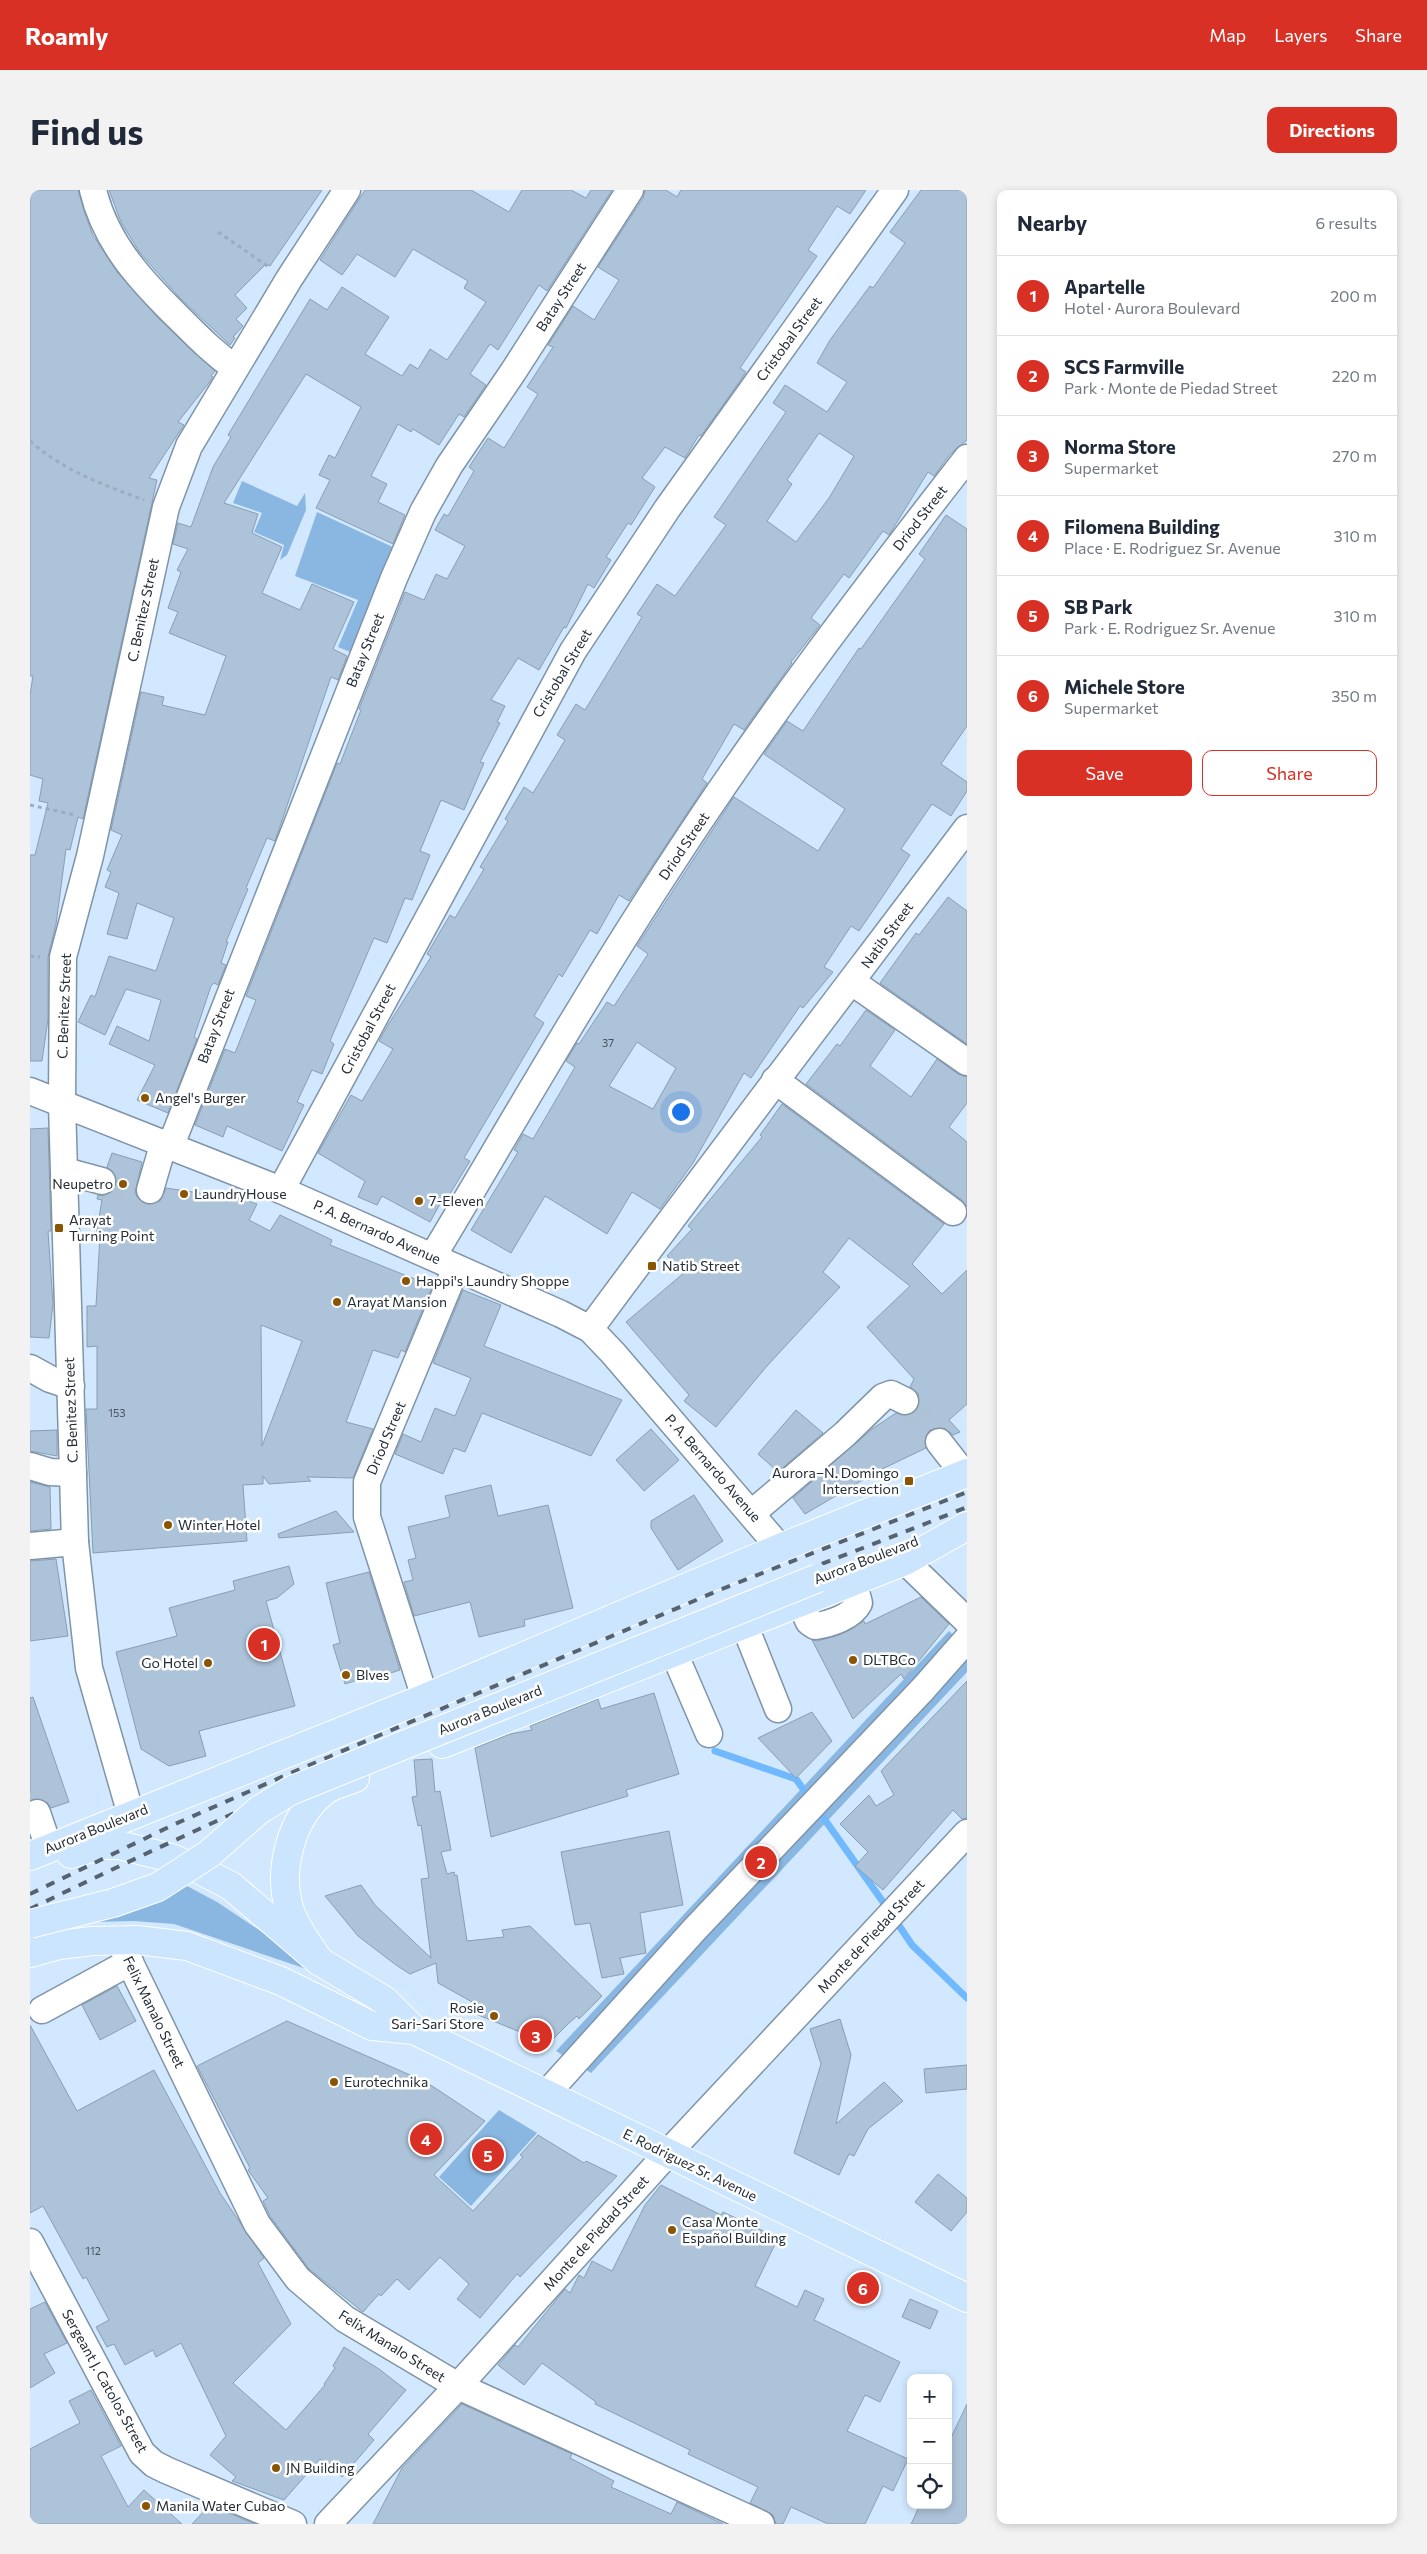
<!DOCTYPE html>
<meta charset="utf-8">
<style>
:root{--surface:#fff;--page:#f2f2f3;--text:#1f2937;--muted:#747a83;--line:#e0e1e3;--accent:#d93025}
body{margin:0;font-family:Commissioner,sans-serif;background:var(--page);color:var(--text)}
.controls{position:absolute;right:15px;bottom:15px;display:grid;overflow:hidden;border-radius:10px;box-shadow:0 2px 8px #0003}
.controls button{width:45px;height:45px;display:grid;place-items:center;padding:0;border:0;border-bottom:1px solid var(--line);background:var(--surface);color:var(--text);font:25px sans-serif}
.you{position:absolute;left:650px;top:921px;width:18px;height:18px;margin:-12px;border:4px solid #fff;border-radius:50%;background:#1a73e8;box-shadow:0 0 0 8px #1a73e833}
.badge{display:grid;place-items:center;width:32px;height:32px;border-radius:50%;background:var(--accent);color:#fff;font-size:16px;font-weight:700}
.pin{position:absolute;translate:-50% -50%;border:2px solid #fff;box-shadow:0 1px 5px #0006}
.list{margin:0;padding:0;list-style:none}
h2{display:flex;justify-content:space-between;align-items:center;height:65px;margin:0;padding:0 20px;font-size:21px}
h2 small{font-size:16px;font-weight:400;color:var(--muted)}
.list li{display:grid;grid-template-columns:32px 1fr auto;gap:15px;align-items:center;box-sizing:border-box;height:80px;padding:0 20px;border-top:1px solid var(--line)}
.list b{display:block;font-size:19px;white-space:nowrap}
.list p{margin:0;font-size:16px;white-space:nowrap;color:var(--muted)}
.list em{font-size:16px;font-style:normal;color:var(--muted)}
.actions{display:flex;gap:10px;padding:15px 20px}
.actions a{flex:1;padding:11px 0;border:1px solid var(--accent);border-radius:10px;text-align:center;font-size:18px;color:var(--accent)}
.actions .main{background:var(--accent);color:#fff}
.icon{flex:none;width:28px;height:28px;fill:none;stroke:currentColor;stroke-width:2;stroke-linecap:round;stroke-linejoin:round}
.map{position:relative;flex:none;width:937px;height:2334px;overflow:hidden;border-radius:10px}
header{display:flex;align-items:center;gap:30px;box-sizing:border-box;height:70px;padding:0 25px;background:var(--accent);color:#fff}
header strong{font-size:24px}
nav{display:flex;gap:28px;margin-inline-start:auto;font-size:18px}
.intro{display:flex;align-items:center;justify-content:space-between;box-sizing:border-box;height:120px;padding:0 30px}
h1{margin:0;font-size:35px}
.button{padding:12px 22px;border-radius:10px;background:var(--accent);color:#fff;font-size:18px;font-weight:700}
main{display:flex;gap:30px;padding:0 30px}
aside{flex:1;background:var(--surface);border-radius:10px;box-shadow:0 2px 8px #0003}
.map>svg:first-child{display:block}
</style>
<header>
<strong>Roamly</strong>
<nav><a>Map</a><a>Layers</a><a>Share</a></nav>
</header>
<div class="intro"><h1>Find us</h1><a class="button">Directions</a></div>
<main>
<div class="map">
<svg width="937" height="2334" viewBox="0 0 937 2334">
<rect width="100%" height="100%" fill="#d1e8fe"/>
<g fill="#8ab7e2">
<polygon points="212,291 267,316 275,303 276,320 257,365 250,370 254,355 224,342 232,323 203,313"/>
<polygon points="287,322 367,359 325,464 308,457 328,410 265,386"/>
<polygon points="919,1441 937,1459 937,1482 561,1883 526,1861"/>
<polygon points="157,1696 187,1712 300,1787 144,1734 104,1731 62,1732 119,1714"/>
<polygon points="469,1920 507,1943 441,2016 409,1987"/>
</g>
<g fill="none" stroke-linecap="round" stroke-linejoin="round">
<g stroke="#70b9fe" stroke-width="7">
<polyline points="685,1561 766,1589 858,1719"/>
<polyline points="864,1728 882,1755 937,1808"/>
</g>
</g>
<g fill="#adc3d9" stroke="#899eb3" fill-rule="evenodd">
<polygon points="0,0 48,0 55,24 63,45 87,82 128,128 185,181 181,186 183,187 178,194 148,232 154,235 119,288 127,290 53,629 48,627 40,660 36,659 26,734 18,767 18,829 12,871 0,871 0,665 5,665 18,613 9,611 13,589 0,585 0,505 3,486 0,486"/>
<polygon points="79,0 292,0 240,76 236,74 205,105 217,118 206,129 213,136 203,147 205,148 200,155 149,107 110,63 91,32"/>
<polygon points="335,0 441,0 479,22 492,0 541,0 556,8 561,0 582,0 517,101 509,95 468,160 460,154 440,184 456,195 434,227 429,224 409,255 383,239 381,242 368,234 341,286 357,294 348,312 375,325 363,354 286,318 300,290 289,285 299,265 305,268 331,217 276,184 194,313 228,324 222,343 252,357 232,403 270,420 282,394 324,412 303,459 317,466 308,490 301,487 245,651 237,648 216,698 218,699 196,752 198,752 191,773 196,775 188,795 184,793 181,796 164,847 167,849 138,923 107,910 125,875 79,854 87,836 119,851 131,810 96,799 75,845 48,832 61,805 65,807 79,766 126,781 144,728 107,713 97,749 77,744 89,703 75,697 81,682 77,680 92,645 81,640 111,502 134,507 132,515 175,525 196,466 139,443 148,422 138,418 151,382 147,380 158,359 143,354 148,333 161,337 183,277 201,247 198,245 280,109 297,120 312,97 359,127 335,164 372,186 380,174 388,179 400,159 417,170 456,112 434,98 438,91 383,59 365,87 327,64 312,85 290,70"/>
<polygon points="615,0 636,0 647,7 651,0 836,0 820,24 807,16 778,60 787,66 710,178 716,182 710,191 671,246 669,245 655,268 635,257 612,288 625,297 601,335 598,333 576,367 581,370 564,398 558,394 536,438 534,437 509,480 488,468 461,510 475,516 467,532 470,533 450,572 454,573 434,620 411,610 390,661 400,665 382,710 375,708 357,753 344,748 300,851 304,854 292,884 282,880 267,912 274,915 252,961 197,936 193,947 165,935 195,859 205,863 226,810 216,806 307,573 310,574 331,520 329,519 375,402 394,410 406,384 417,389 435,356 405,340 414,324 418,326 444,281 439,277 458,248 474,258 508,204 497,197 523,157 518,155 543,116 564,130 589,90 568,77 613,8"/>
<path d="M891,0H937V250L920,264L904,286L898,282L859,345L853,341L819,388L814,384L781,428L790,435L761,472L762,473L714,540L704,534L672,589L677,593L599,711L589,705L567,744L560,740L532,787L529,784L504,826L514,833L434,968L440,971L418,1007L415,1005L400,1032L352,1006L347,1015L328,1007L335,991L288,963L321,905L332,911L363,859L349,851L358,835L401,767L397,764L420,725L425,728L454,679L450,677L478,631L475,629L494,597L503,603L535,550L527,545L546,514L555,520L612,427L607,424L627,394L645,406L696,335L684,327L756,222L743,213L755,195L797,222L817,192L787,173L800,150L840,96L843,98L875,53L860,42ZM789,243L824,266L799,308L766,352L737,331L762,294L757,290Z"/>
<path d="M916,325L937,339V536L911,574L937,592V601L921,626L902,614L871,659L880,665L855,703L829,741L821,736L794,777L803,782L773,818L770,816L721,888L714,883L663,973L630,1019L602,1002L577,1044L515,1006L481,1063L441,1040L488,962L484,960L493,944L503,949L545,877L536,871L547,853L549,854L577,812L584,816L618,764L607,756L704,607L788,661L815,619L734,564L757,531L773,541L829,458L831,459L895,369L889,364ZM607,852L646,878L623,919L579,896Z"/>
<polygon points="918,707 937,721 937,854 850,793 886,743 889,745"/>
<polygon points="836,820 865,840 840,876 881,907 907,869 928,884 937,887 937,913 919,937 937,952 937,1017 932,1010 776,894 807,854 810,856"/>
<polygon points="752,914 914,1034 882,1074 912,1104 937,1080 937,1214 919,1230 930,1242 923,1245 914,1238 900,1240 895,1247 896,1258 848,1281 775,1324 763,1308 842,1239 866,1223 876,1226 884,1223 889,1217 888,1203 880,1197 884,1189 837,1137 880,1096 819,1048 793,1082 810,1097 737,1176 686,1237 654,1211 659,1205 596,1132 655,1082 637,1066 662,1039 658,1036 732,947 730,945"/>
<polygon points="18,938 21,1041 18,1041 23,1114 19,1148 0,1147 0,939"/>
<path d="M82,963L112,972L105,1003L109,1010L115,1014L123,1015L130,1011L136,998L190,1006L191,1002L227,1014L219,1030L240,1041L250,1025L302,1050L300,1055L402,1096L375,1162L371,1160L368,1168L343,1160L316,1232L343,1239L323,1288L277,1287L281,1291L239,1294L233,1286V1294L213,1295L217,1351L63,1363L56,1219H67V1156L57,1157V1116H66L70,1046L66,1045L72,1010L67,1009L68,1005L75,1006L82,1002L87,994L86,987L77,977ZM231,1135L272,1151L232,1256Z"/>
<polygon points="433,1100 471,1115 454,1156 592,1210 561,1266 452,1223 435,1262 424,1258 413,1284 365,1264 373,1244 391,1252 405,1218 425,1226 441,1188 403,1173"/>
<polygon points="766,1220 793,1243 748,1282 728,1264"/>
<polygon points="621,1239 649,1270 614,1301 586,1270"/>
<polygon points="27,1240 27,1266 0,1261 0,1241"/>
<polygon points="0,1292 20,1297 21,1339 0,1341"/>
<polygon points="461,1295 468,1326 518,1315 543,1418 494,1430 495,1436 449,1447 440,1412 384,1426 374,1392 383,1390 378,1370 386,1368 378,1337 420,1327 415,1306"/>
<polygon points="664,1305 693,1351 648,1380 621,1338 621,1331"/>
<polygon points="306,1321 324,1342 249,1348 248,1344"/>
<polygon points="26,1369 38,1446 0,1451 0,1371"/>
<polygon points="259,1376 264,1394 247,1408 236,1411 265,1516 169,1541 176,1566 139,1576 111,1559 86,1462 147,1446 139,1418 205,1400 203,1391"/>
<polygon points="339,1382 370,1480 351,1486 350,1483 315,1494 303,1455 310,1453 296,1393"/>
<polygon points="891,1407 919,1434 874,1489 871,1484 823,1529 782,1450 787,1451 809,1445 834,1431 835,1434"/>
<polygon points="937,1491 937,1628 932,1629 923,1620 853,1700 825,1676 838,1662 810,1634 839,1605 846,1616 864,1605 851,1581"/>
<polygon points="624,1503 649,1584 596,1600 598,1606 461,1647 445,1558 480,1544 502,1540 500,1536 568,1509 571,1519"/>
<polygon points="3,1507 39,1612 21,1618 17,1612 10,1608 0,1610 0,1508"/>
<polygon points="782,1522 802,1551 766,1588 728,1548"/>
<polygon points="402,1569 405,1602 410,1601 421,1660 411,1662 417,1684 424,1682 425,1686 427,1685 437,1751 474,1747 472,1740 500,1736 572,1806 549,1829 547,1826 538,1834 514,1858 495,1844 441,1822 444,1813 408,1793 406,1773 380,1784 366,1775 328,1746 295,1706 331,1695 345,1715 401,1768 391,1689 399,1688 391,1635 388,1636 382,1607 387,1606 384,1570"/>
<polygon points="639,1641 653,1715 610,1723 616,1763 590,1768 594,1784 572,1788 560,1733 545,1735 531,1662"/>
<polygon points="87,1796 106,1831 70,1850 52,1815"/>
<polygon points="810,1829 821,1865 806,1934 854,1892 873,1911 838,1939 824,1966 819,1964 809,1985 764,1963 791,1874 780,1839"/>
<polygon points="257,1831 396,1892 455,1931 404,1985 443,2021 493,1967 490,1965 508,1945 554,1973 556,1971 587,1986 490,2087 487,2084 450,2128 427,2109 439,2094 410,2067 379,2100 367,2089 351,2106 349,2104 333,2122 279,2079 240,2026 233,2011 238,2008 218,1980 220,1978 167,1876"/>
<polygon points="0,1835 47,1921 124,1880 190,2003 234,2068 228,2073 261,2134 203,2193 256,2240 295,2195 294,2194 305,2178 303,2176 314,2157 349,2179 376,2200 338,2244 344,2250 312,2287 290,2269 254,2310 202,2291 206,2287 180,2265 196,2246 151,2153 126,2167 123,2160 95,2175 84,2154 77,2157 66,2137 79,2130 56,2087 53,2089 13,2016 0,2023"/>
<polygon points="937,1875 937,1899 896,1903 894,1879"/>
<polygon points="908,1984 937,2008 937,2022 921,2041 885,2012"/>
<polygon points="631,1995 691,2025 693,2022 748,2048 725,2096 767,2117 775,2100 794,2109 784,2130 870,2172 850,2212 835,2205 817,2241 878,2269 863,2301 853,2296 835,2334 798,2334 761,2317 753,2334 746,2334 743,2325 720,2313 728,2297 658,2264 660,2260 565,2214 566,2212 512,2173 494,2195 468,2175 485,2155 488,2157 535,2099 540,2103 549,2085 554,2088 562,2071 582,2081 615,2015"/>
<polygon points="880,2109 908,2121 900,2139 872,2127"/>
<polygon points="15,2112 37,2153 14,2164 25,2183 0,2198 0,2119"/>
<polygon points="61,2200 91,2256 71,2266 98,2317 114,2300 152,2334 0,2334 0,2259 50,2233 39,2211"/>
<polygon points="432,2214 542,2264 540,2268 584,2291 581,2297 641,2324 647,2312 693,2334 343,2334 372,2278"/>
<polygon points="937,2214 937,2334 881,2334 890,2315 918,2315 918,2254"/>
<polygon points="180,2315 225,2334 162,2334"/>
</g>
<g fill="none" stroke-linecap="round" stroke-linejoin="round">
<g stroke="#aec2d6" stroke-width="26" stroke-dasharray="26 13" stroke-linecap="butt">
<polyline points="72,991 112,1006 118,1005 120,1000"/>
<polyline points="875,1211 909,1252"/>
<polyline points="0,1603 7,1623"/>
</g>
<defs>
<g id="minor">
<path d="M63,0C76,55 114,94 153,132C170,149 185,164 205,178"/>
<polyline points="822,792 937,872"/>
<polyline points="745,890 923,1022"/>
<polyline points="0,901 251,1000 531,1124 560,1139 583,1163 750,1358"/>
<polyline points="141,955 364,388 393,322 419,276 483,182 600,0"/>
<polyline points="35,981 72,991"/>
<polyline points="120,1000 134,952"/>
<polyline points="251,1000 543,461 637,319 865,0"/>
<path d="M403,1066C482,934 559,799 644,670C734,531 835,399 937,268"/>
<path d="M560,1139C684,971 811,805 937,638"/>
<polyline points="0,1178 20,1189 41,1196"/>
<polyline points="909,1252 934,1284"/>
<polyline points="0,1276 20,1282 43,1283"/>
<polyline points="722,1323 815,1244 853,1207 861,1204 875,1211"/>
<polyline points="0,1356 45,1352"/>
<polyline points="875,1371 937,1431"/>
<path d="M770,1412L779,1432L785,1436C800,1434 822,1427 829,1413L823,1391"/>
<polyline points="714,1434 748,1519"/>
<polyline points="644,1463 679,1544"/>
<polyline points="395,1508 337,1327 337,1292 426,1078"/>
<polyline points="7,1623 19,1658"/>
<polyline points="101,1625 59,1478 45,1352 32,914 33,767 60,666 136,317 159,256 259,89 317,0"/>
<polyline points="89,1750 227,2034 268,2089 315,2129 428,2196 731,2334"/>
<polyline points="12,1820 100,1772"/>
<polyline points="517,1903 665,1739 893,1499 937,1449"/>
<polyline points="0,2052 112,2263 124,2274 136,2280 263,2334"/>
<polyline points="298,2334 428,2196 637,1964 937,1643"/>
</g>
<g id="major">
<polyline points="412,1554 875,1371 937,1336"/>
<polyline points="41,1664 71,1655 89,1655 141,1668 172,1681 201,1696 289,1771 354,1810 384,1840"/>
<polyline points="0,1666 395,1508 750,1358 937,1283"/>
<polyline points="0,1763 29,1755 62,1751 107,1750 157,1756 251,1791 342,1836 384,1840 937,2108"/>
<path d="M289,1771C279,1755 264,1736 259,1718C248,1679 261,1628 293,1602C301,1595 315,1592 325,1588"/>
</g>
</defs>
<use href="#minor" stroke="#7f94a9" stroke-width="29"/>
<use href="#major" stroke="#fff" stroke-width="30"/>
<g stroke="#9badbf" stroke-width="3" stroke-dasharray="4 4" stroke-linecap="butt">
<polyline points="188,42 239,77"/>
<path d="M0,251C32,280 74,295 114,310"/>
<polyline points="0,615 45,625"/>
<polyline points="0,766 10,767"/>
<polyline points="838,1287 841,1294"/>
</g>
<use href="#minor" stroke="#fff" stroke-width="26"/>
<use href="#major" stroke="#cbe5fe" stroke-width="28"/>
<g stroke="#56626f" stroke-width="4" stroke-dasharray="9 9" stroke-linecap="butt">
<polyline points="0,1704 145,1634 254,1586 692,1399 937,1302"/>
<path d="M0,1719C232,1606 470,1505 708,1407C784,1376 861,1348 937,1317"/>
</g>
<defs>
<polyline id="major-bridge" points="0,1734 83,1713 128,1697 179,1664 229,1620 260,1601 788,1388"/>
</defs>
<use href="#major-bridge" stroke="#fff" stroke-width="30" stroke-linecap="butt"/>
<use href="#major-bridge" stroke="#cbe5fe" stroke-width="28"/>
</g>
<g fill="#8a5502" stroke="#fff" stroke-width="2">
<circle cx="115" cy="908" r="5"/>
<circle cx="93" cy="994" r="5"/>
<circle cx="154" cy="1004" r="5"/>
<circle cx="389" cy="1011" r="5"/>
<rect x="24" y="1033" width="10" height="10" rx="2.5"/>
<rect x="617" y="1071" width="10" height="10" rx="2.5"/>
<circle cx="376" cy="1091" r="5"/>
<circle cx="307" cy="1112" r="5"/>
<rect x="874" y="1286" width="10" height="10" rx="2.5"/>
<circle cx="138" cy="1335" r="5"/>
<circle cx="823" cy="1470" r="5"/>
<circle cx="178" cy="1473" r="5"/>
<circle cx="316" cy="1485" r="5"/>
<circle cx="464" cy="1826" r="5"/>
<circle cx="304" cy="1892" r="5"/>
<circle cx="642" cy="2040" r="5"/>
<circle cx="246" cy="2278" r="5"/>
<circle cx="116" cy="2316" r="5"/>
</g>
<g text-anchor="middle" stroke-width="5" stroke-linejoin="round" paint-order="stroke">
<g font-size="11" fill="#46525e">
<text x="578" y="857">37</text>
<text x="87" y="1227">153</text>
<text x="63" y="2065">112</text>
</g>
<g font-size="14" fill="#242c35" stroke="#fff">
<text transform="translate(531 107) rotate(-57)" y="5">Batay Street</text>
<text transform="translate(759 149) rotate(-54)" y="5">Cristobal Street</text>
<text transform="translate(890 328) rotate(-52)" y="5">Driod Street</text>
<text transform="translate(113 420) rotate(-78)" y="5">C. Benitez Street</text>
<text transform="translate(335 460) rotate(-68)" y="5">Batay Street</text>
<text transform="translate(532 483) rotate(-59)" y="5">Cristobal Street</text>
<text transform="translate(654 656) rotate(-56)" y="5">Driod Street</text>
<text transform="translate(857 745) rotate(-54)" y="5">Natib Street</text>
<text transform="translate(34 816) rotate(-88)" y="5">C. Benitez Street</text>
<text transform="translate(186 836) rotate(-69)" y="5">Batay Street</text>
<text transform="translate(338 839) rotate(-62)" y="5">Cristobal Street</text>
<text transform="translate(347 1042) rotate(24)" y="5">P. A. Bernardo Avenue</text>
<text transform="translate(41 1220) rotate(-92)" y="5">C. Benitez Street</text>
<text transform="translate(356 1248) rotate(-67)" y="5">Driod Street</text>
<text transform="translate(683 1278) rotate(49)" y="5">P. A. Bernardo Avenue</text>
<text transform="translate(836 1370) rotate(-21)" y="5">Aurora Boulevard</text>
<text transform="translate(460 1520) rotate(-22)" y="5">Aurora Boulevard</text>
<text transform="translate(66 1639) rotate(-22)" y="5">Aurora Boulevard</text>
<text transform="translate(841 1746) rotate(-47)" y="5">Monte de Piedad Street</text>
<text transform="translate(124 1822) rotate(64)" y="5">Felix Manalo Street</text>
<text transform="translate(660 1975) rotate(26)" y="5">E. Rodriguez Sr. Avenue</text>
<text transform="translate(566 2043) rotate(-48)" y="5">Monte de Piedad Street</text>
<text transform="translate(362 2156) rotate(32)" y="5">Felix Manalo Street</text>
<text transform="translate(75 2191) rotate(61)" y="5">Sergeant J. Catolos Street</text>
</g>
<g font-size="14" fill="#242c35" stroke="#fff" text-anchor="start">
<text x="125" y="913">Angel's Burger</text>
<text x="83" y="999" text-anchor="end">Neupetro</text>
<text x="164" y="1009">LaundryHouse</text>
<text x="399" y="1016">7-Eleven</text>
<text x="39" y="1035">Arayat<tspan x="39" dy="16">Turning Point</tspan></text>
<text x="632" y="1081">Natib Street</text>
<text x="386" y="1096">Happi's Laundry Shoppe</text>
<text x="317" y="1117">Arayat Mansion</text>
<text x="869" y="1288" text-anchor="end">Aurora–N. Domingo<tspan x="869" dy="16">Intersection</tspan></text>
<text x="148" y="1340">Winter Hotel</text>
<text x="833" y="1475">DLTBCo</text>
<text x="168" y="1478" text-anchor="end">Go Hotel</text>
<text x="326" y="1490">Blves</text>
<text x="454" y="1823" text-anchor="end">Rosie<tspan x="454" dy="16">Sari-Sari Store</tspan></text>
<text x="314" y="1897">Eurotechnika</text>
<text x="652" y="2037">Casa Monte<tspan x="652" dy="16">Español Building</tspan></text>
<text x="256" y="2283">JN Building</text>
<text x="126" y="2321">Manila Water Cubao</text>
</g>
</g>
</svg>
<div class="controls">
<button>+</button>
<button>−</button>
<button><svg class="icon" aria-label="locate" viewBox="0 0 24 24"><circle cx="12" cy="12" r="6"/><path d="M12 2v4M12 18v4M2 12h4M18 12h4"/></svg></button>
</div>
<div class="you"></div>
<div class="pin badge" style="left:234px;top:1454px">1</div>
<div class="pin badge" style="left:731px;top:1672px">2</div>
<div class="pin badge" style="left:506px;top:1846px">3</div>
<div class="pin badge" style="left:396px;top:1949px">4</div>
<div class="pin badge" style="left:458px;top:1965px">5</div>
<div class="pin badge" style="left:833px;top:2098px">6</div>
</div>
<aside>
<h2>Nearby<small>6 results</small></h2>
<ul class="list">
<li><span class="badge">1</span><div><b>Apartelle</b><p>Hotel · Aurora Boulevard</p></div><em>200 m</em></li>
<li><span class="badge">2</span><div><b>SCS Farmville</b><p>Park · Monte de Piedad Street</p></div><em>220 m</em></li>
<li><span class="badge">3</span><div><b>Norma Store</b><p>Supermarket</p></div><em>270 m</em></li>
<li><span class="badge">4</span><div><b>Filomena Building</b><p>Place · E. Rodriguez Sr. Avenue</p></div><em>310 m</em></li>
<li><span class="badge">5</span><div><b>SB Park</b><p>Park · E. Rodriguez Sr. Avenue</p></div><em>310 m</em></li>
<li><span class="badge">6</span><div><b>Michele Store</b><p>Supermarket</p></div><em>350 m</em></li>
</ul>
<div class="actions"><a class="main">Save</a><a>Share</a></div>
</aside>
</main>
